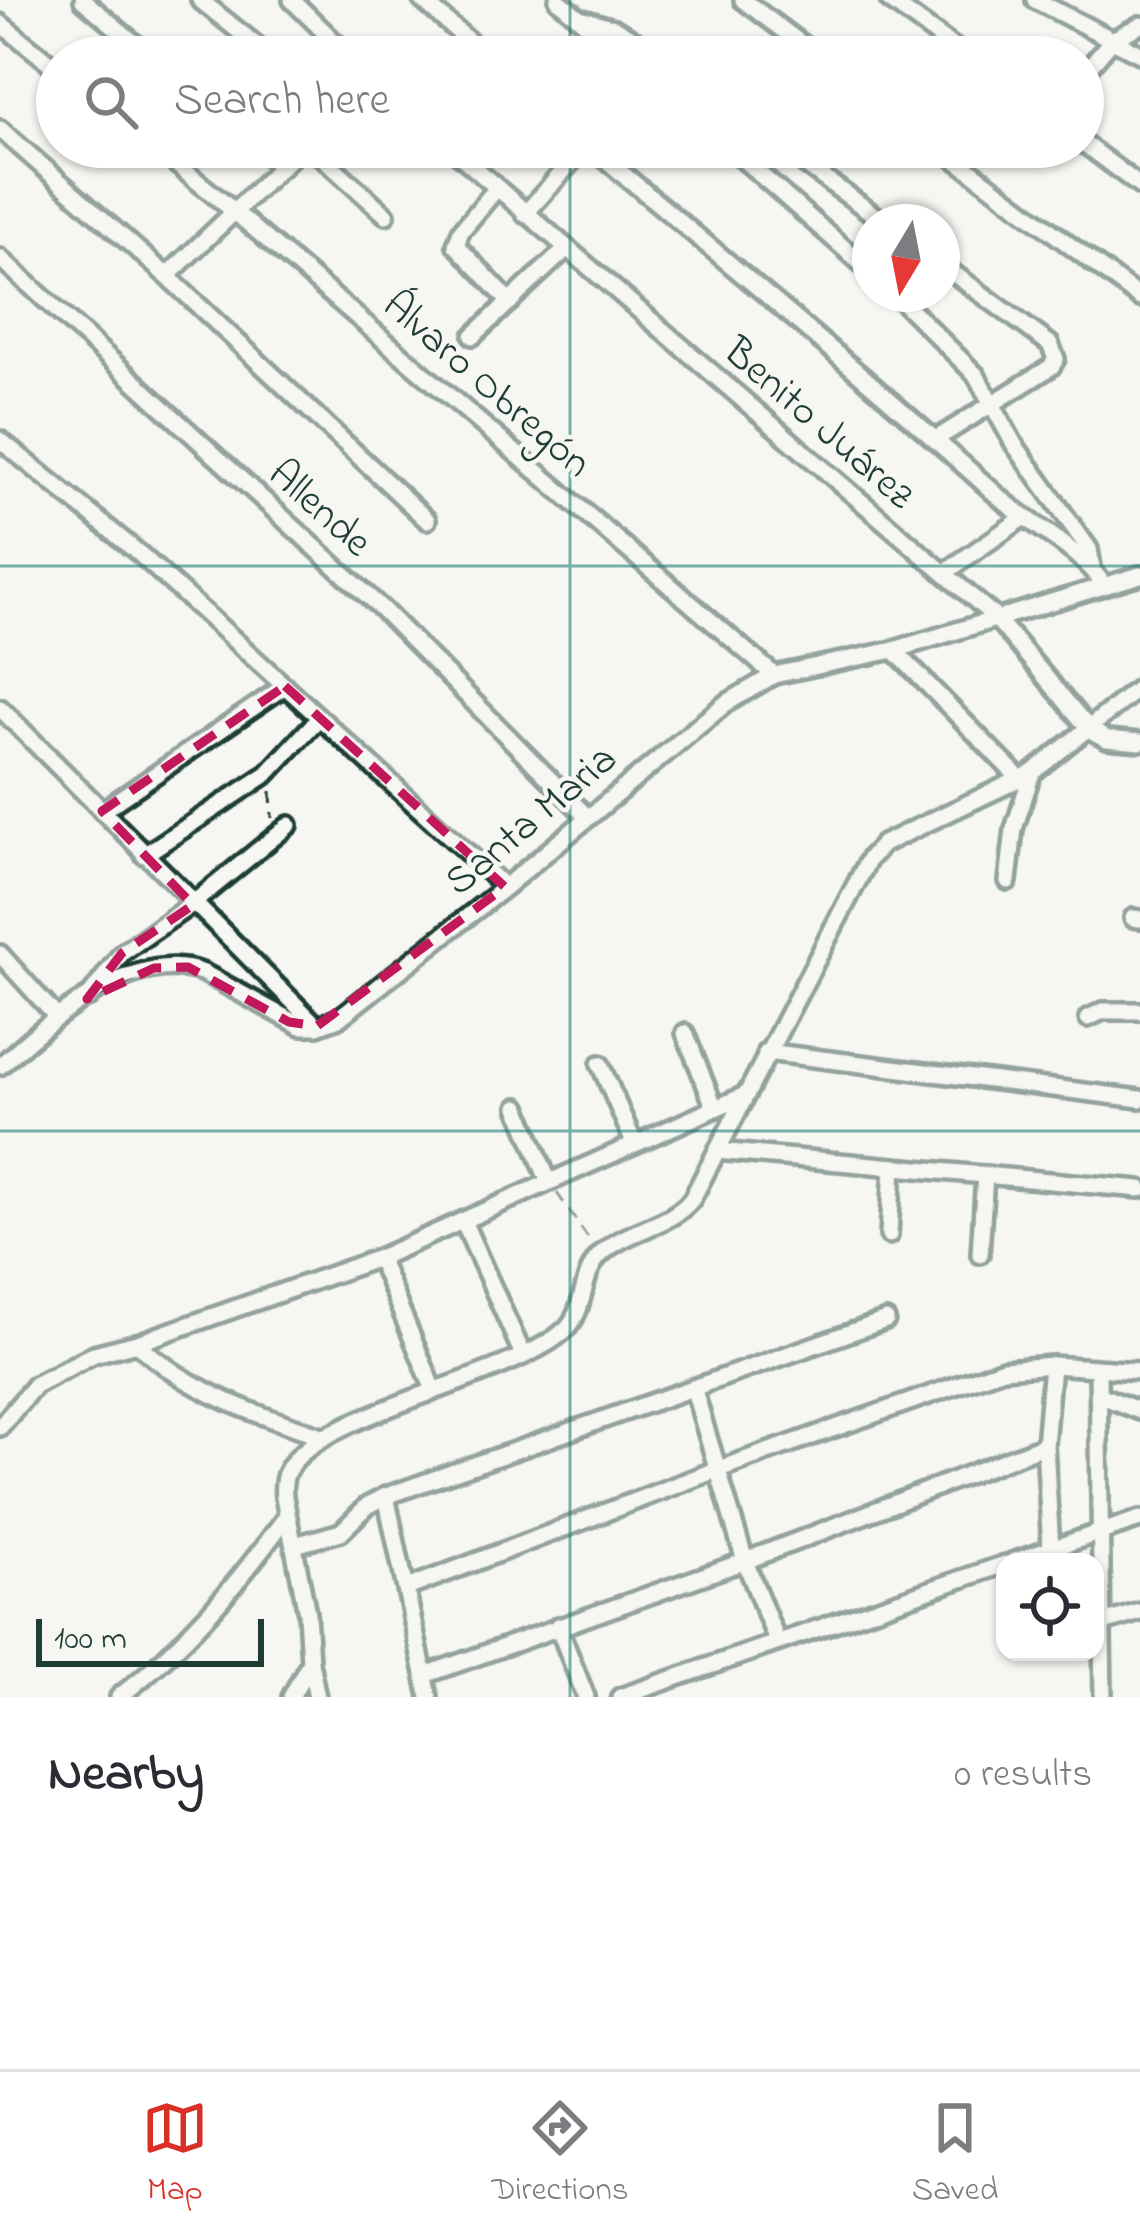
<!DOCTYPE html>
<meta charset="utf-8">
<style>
:root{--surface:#fff;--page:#f7f7f7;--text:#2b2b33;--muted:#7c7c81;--line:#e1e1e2;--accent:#d93025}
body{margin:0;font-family:"Indie Flower",sans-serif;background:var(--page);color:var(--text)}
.controls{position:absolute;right:36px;bottom:36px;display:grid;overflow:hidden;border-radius:24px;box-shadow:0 3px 9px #0004}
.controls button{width:108px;height:108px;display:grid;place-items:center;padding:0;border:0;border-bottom:3px solid var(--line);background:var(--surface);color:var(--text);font:60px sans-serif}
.compass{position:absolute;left:852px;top:204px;width:108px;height:108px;border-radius:50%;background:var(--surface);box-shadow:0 3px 9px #0004;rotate:190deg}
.scale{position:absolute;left:36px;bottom:30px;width:228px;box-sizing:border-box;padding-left:12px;border:6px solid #1f3d34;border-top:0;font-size:33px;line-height:42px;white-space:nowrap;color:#1f3d34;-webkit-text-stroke:9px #f6f6f2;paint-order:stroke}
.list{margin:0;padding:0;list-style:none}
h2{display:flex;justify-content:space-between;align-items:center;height:156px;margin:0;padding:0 48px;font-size:51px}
h2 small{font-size:39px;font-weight:400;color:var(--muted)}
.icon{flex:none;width:66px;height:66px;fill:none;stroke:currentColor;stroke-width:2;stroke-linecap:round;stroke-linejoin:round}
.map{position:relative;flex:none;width:1140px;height:1697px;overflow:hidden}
.search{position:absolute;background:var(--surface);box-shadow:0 3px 9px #0004;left:36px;right:36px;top:36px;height:132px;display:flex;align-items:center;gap:30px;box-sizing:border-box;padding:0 42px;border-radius:66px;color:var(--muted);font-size:45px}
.sheet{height:372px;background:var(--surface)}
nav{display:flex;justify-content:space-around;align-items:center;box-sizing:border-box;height:168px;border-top:3px solid var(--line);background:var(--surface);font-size:33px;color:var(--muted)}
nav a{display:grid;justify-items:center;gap:6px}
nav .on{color:var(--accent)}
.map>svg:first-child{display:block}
</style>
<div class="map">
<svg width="1140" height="1697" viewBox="0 0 1140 1697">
<rect width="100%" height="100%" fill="#f6f6f2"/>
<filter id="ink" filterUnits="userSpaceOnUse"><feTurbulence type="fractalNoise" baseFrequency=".00833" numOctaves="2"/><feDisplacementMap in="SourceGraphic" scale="24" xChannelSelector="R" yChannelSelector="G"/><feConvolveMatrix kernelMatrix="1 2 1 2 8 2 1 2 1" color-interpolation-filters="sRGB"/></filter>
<g filter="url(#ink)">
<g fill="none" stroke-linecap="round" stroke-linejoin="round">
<defs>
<g id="minor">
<polyline points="83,0 151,57"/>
<polyline points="200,0 271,57"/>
<polyline points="292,0 350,57"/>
<polyline points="422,0 487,57"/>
<polyline points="558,0 625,57"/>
<polyline points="743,0 819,57"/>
<polyline points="889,0 967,57"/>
<polyline points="1035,0 1140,54"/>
<polyline points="580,18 614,28 662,57"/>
<polyline points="0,23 57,69"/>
<polyline points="1083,74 1112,40 1140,25"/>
<polyline points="0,129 167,276 427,520"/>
<polyline points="1083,143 1140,186"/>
<polyline points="155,147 235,212 774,675"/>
<polyline points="258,147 282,167"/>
<polyline points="311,147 386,215"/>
<polyline points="450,147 995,617 1090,730 1107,739 1140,742"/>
<path d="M591,147C728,263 867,377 1000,498C1034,527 1079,548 1104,585"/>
<polyline points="729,147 870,271"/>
<polyline points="781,147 884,222"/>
<polyline points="939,147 1140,298"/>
<polyline points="496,189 461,231 456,245 510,302"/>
<polyline points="525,214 585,147"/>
<polyline points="0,258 381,608 586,816"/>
<polyline points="167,276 302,147"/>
<polyline points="895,294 976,375 1014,444 1089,549 1092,567"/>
<polyline points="473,336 566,249"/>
<polyline points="936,439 1051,367 1056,359 1050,344 942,265"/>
<polyline points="0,440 141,555 505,887"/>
<polyline points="944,573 1023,518"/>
<polyline points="894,650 1020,779"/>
<polyline points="0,708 317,1026"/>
<polyline points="102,811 285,686"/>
<polyline points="144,855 267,774 319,718"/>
<polyline points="1008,881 1014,829 1032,773"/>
<polyline points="1133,918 1140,919"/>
<polyline points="0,954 56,1016"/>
<polyline points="89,997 122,953 192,904 289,825"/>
<polyline points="1088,1018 1103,1011 1140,1011"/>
<polyline points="685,1033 714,1106"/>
<polyline points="766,1052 1140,1099"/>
<polyline points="600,1064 634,1143"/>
<path d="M0,1066C48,1022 133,946 204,973L301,1026H317L339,1018L505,887L725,704L774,675L894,650L1140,575"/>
<polyline points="518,1107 548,1180"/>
<polyline points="717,1151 1140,1189"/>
<polyline points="463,1221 523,1355"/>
<polyline points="889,1235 893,1167"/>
<polyline points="980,1254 985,1175"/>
<polyline points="379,1258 434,1390"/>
<path d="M137,1343C190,1393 257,1415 325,1437"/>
<polyline points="1098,1370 1103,1697"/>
<polyline points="694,1390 745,1561 777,1641"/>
<polyline points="1099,1395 1140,1411"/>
<polyline points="0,1427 35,1385 94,1354 137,1343 379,1258 745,1095"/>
<polyline points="386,1496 429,1697"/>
<polyline points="295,1545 341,1532 367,1506 386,1496 886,1320"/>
<polyline points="1051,1549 1045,1445 1052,1365"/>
<polyline points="1012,1562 1140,1519"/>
<polyline points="407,1588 716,1470 1003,1369 1052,1365 1140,1371"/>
<polyline points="1103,1623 1140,1612"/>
<polyline points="558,1626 586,1697"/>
<polyline points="425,1675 745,1561 1045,1445"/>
<path d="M119,1697C185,1646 237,1585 286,1517"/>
<polyline points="291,1697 310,1662"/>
<path d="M317,1697L310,1662L307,1613L284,1497C283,1487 283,1478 288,1470C318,1412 511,1380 565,1330C586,1311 580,1277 599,1256C625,1229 669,1228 692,1199L869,859L883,844L1032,773L1140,687"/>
<polyline points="620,1697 1005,1564"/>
</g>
</defs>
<use href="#minor" stroke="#1f3d34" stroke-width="24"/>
<g stroke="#1f3d34" stroke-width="3" stroke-dasharray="12 9" stroke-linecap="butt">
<polyline points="271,791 272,818"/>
<polyline points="557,1193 592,1244"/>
</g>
<use href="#minor" stroke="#f6f6f2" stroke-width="15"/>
</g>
</g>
<path d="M0 0H1140V1697H0ZM285,686L505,887L317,1026L289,1022L188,967L154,968L87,999L122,953L193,905L102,811Z" fill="#f6f6f2" fill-opacity=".55" fill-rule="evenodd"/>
<path fill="none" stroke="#c2185b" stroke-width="9" stroke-dasharray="24 15" stroke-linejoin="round" d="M285,686L505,887L317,1026L289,1022L188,967L154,968L87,999L122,953L193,905L102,811Z"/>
<path fill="none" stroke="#0f766e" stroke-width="3" stroke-opacity="0.55" d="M570,0V57M570,147V1697M0,566H1140M0,1131H1140"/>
<g text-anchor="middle" stroke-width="9" stroke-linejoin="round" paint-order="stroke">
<g font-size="42" fill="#1f3d34" stroke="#f6f6f2">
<text transform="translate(489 382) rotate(41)" y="15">Álvaro Obregón</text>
<text transform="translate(821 421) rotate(41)" y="15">Benito Juárez</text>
<text transform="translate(322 506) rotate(42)" y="15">Allende</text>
<text transform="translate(529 818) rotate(-40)" y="15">Santa Maria</text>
</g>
</g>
</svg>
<div class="controls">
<button><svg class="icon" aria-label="locate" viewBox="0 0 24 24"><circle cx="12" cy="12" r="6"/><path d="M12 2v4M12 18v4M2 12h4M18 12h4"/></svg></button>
</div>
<svg class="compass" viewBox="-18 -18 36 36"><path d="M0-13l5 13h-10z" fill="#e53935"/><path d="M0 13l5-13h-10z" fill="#7c7c81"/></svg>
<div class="scale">100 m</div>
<div class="search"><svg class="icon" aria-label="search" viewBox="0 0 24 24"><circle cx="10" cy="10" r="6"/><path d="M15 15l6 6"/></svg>Search here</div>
</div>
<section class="sheet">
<h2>Nearby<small>0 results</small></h2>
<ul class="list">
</ul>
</section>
<nav>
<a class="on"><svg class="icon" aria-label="map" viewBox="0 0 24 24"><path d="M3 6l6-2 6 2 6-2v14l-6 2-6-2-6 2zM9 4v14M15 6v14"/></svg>Map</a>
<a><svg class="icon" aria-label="directions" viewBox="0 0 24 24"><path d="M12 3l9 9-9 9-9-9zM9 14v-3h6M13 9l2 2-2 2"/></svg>Directions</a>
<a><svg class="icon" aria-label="saved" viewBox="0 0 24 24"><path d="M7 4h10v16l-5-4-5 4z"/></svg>Saved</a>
</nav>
